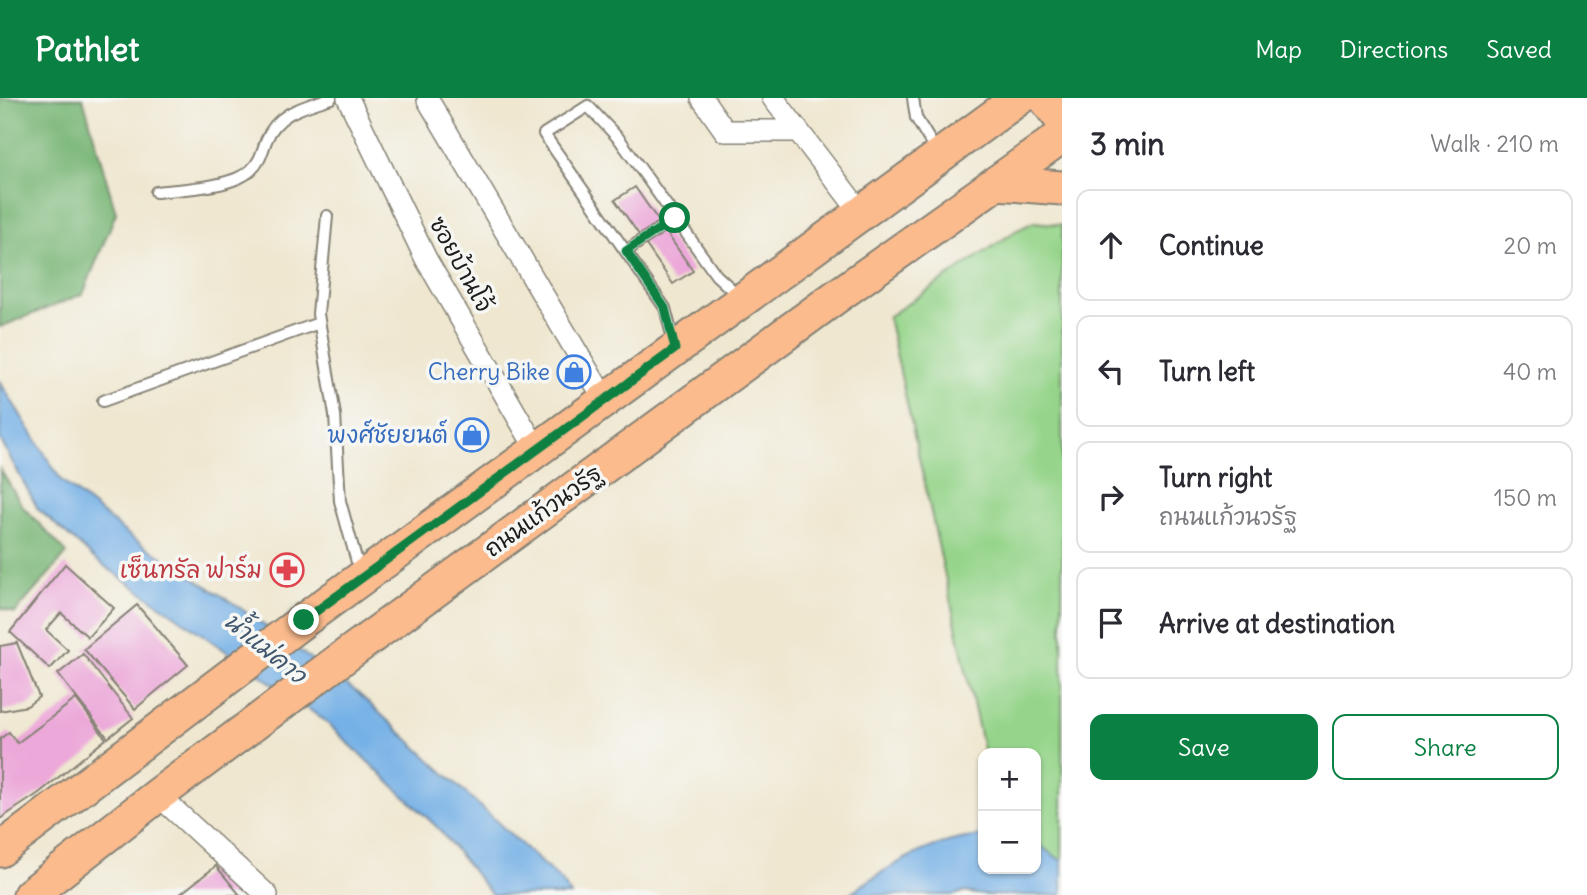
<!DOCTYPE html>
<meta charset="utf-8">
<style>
:root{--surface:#fff;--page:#f2f2f3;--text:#2b2b33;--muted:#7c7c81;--line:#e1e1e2;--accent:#0b8043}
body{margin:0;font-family:Delius,"Playpen Sans Thai",sans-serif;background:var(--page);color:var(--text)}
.controls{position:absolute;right:21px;bottom:21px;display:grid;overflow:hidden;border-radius:14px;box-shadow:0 2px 5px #0004}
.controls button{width:63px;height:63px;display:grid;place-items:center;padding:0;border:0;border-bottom:2px solid var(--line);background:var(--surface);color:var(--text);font:35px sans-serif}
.stop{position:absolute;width:21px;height:21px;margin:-16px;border:5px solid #0b8043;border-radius:50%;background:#fff}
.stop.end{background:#0b8043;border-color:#fff;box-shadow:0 2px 7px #0008}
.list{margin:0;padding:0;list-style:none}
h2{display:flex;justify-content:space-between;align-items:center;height:91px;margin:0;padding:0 28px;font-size:30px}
h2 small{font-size:23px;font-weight:400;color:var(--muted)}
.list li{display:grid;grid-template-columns:46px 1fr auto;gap:21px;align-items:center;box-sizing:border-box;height:112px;margin:0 14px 14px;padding:0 14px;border:2px solid var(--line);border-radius:14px}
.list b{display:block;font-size:26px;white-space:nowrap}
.list p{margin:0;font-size:23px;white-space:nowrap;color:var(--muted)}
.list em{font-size:23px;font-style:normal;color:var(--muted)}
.actions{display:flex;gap:14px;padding:21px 28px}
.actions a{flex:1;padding:16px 0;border:2px solid var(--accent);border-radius:14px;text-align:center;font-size:24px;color:var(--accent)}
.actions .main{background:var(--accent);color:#fff}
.icon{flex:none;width:38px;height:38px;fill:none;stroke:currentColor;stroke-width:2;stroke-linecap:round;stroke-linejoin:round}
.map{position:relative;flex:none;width:1062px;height:797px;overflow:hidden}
header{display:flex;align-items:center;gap:42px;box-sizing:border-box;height:98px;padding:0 35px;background:var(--accent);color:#fff}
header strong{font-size:33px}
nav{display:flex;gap:38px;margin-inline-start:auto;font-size:24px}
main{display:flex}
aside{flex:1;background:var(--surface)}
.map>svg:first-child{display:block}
</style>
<header>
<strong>Pathlet</strong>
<nav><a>Map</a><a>Directions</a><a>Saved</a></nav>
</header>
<main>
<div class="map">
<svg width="1062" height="797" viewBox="0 0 1062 797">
<rect width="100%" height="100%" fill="#f6f6f2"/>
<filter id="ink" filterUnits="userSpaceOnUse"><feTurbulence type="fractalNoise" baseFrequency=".0143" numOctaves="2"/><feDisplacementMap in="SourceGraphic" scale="14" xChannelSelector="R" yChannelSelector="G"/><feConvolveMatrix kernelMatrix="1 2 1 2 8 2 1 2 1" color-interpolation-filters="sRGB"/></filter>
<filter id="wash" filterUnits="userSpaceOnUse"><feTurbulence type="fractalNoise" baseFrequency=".00686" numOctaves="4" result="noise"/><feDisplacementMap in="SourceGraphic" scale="28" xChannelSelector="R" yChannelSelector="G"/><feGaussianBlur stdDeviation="1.57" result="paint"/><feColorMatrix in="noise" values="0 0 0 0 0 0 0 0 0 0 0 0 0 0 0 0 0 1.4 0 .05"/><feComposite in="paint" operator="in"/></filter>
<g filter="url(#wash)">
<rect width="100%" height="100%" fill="#efe7d0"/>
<polygon fill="#95d48a" stroke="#587853" stroke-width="2" points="1034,124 1062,127 1062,763 1036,745 1036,655 984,655 888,219 1017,132"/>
<g fill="#78b676" stroke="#4a6949" stroke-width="2">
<polygon points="0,0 83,0 116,115 83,196 0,229"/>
<polygon points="0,371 23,409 67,455 15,515 0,510"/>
</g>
<g fill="#75b0e6" stroke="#486681" stroke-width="2">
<polygon points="0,284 61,382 131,439 236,507 358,595 560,782 571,797 492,797 437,729 324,622 96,462 38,411 0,341"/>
<path d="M983,738V771H1036V745L1062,763V797H983L964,794L954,797H848C889,768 932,741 983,738Z"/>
</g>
<g id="blocks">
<g fill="#eca8d9">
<polygon points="635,89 693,173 673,186 615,102"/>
<polygon points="65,466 114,510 88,539 61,515 46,532 68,552 50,571 10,534"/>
<polygon points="137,507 188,567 135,611 84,551"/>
<polygon points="17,545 39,599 27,608 0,613 0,548"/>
<polygon points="83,556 133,620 108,640 58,576"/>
<polygon points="76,601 106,641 39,695 0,721 0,641 9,634 17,645"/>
<polygon points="216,768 240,797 179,797"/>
</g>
</g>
</g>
<g filter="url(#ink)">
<use href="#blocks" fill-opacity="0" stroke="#868276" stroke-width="2"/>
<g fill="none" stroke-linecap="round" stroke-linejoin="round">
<defs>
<g id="lane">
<polyline points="913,0 916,20 938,56"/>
<path d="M156,94C182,91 231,90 251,72C260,64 262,54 266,43C277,14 304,9 331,0"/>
<polyline points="327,118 318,216 335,317 340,403 360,475"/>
<polyline points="626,153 675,120"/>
<polyline points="674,245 665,210 544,36 588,8 620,42 716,177 741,200"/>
<polyline points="103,303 319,225"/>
</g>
<g id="street">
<polyline points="348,0 426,161 537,352"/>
<polyline points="702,0 725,33 798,33"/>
<polyline points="773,0 861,115"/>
<polyline points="428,2 605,302"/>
<polyline points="158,697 267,797"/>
</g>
<g id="primary">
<polyline points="1045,0 1062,22"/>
<polyline points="996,85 1062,90"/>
<polyline points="0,752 304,522 1019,0"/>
<polyline points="30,797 158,697 337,564 837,198 1062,38"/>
</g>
</defs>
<use href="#lane" stroke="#868276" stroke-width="14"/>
<use href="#street" stroke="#868276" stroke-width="24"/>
<use href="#primary" stroke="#868276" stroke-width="37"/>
<use href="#lane" stroke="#fff" stroke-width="10"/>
<use href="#street" stroke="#fff" stroke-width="21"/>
<use href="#primary" stroke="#fbbb8d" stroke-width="33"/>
</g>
</g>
<g fill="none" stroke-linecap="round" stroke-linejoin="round" filter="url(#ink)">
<polyline stroke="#0b8043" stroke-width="9" points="304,522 675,251 665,210 626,153 675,120"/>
</g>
<defs>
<symbol id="shop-ring" viewBox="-11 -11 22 22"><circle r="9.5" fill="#f6f6f2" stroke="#3f7fe0" stroke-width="1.5"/><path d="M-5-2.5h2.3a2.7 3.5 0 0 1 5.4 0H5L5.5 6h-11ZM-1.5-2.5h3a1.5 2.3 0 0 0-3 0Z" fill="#3f7fe0"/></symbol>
<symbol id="pharmacy-ring" viewBox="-11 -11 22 22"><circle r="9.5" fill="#f6f6f2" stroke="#e0444e" stroke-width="1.5"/><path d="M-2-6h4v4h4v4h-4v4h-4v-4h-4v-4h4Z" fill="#e0444e"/></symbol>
</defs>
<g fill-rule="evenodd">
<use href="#shop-ring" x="555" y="255" width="38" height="38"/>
<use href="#shop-ring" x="453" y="318" width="38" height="38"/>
<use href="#pharmacy-ring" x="268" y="453" width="38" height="38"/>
</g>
<g text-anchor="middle" stroke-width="7" stroke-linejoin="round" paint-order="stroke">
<g font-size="23" fill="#1c1c1c" stroke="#f6f6f2">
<text transform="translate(461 166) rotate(61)" y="8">ซอยบ้านโจ้</text>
<text transform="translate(543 413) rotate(-36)" y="8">ถนนแก้วนวรัฐ</text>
</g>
<g font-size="23" fill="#366cbe" stroke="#f6f6f2" text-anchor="end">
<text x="550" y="282">Cherry Bike</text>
<text x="448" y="345">พงศ์ชัยยนต์</text>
</g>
<g font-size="23" fill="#be3a42" stroke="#f6f6f2" text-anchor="end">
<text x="262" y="480">เซ็นทรัล ฟาร์ม</text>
</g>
<g font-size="24" font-style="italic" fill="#40576d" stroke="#f6f6f2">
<text transform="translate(265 550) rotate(39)" y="8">น้ำแม่คาว</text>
</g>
</g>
</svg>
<div class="controls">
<button>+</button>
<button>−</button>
</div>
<div class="stop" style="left:675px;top:120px"></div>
<div class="stop end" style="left:304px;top:522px"></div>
</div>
<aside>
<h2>3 min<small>Walk · 210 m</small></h2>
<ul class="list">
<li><svg class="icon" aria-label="ahead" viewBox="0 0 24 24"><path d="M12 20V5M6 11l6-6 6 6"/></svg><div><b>Continue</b></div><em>20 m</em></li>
<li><svg class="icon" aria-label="left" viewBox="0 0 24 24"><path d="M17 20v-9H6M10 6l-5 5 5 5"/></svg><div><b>Turn left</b></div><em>40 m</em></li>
<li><svg class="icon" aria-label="right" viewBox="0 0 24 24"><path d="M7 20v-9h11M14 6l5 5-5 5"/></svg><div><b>Turn right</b><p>ถนนแก้วนวรัฐ</p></div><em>150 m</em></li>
<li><svg class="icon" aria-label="arrive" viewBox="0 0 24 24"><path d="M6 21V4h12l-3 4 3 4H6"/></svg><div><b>Arrive at destination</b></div></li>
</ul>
<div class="actions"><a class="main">Save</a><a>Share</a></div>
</aside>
</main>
